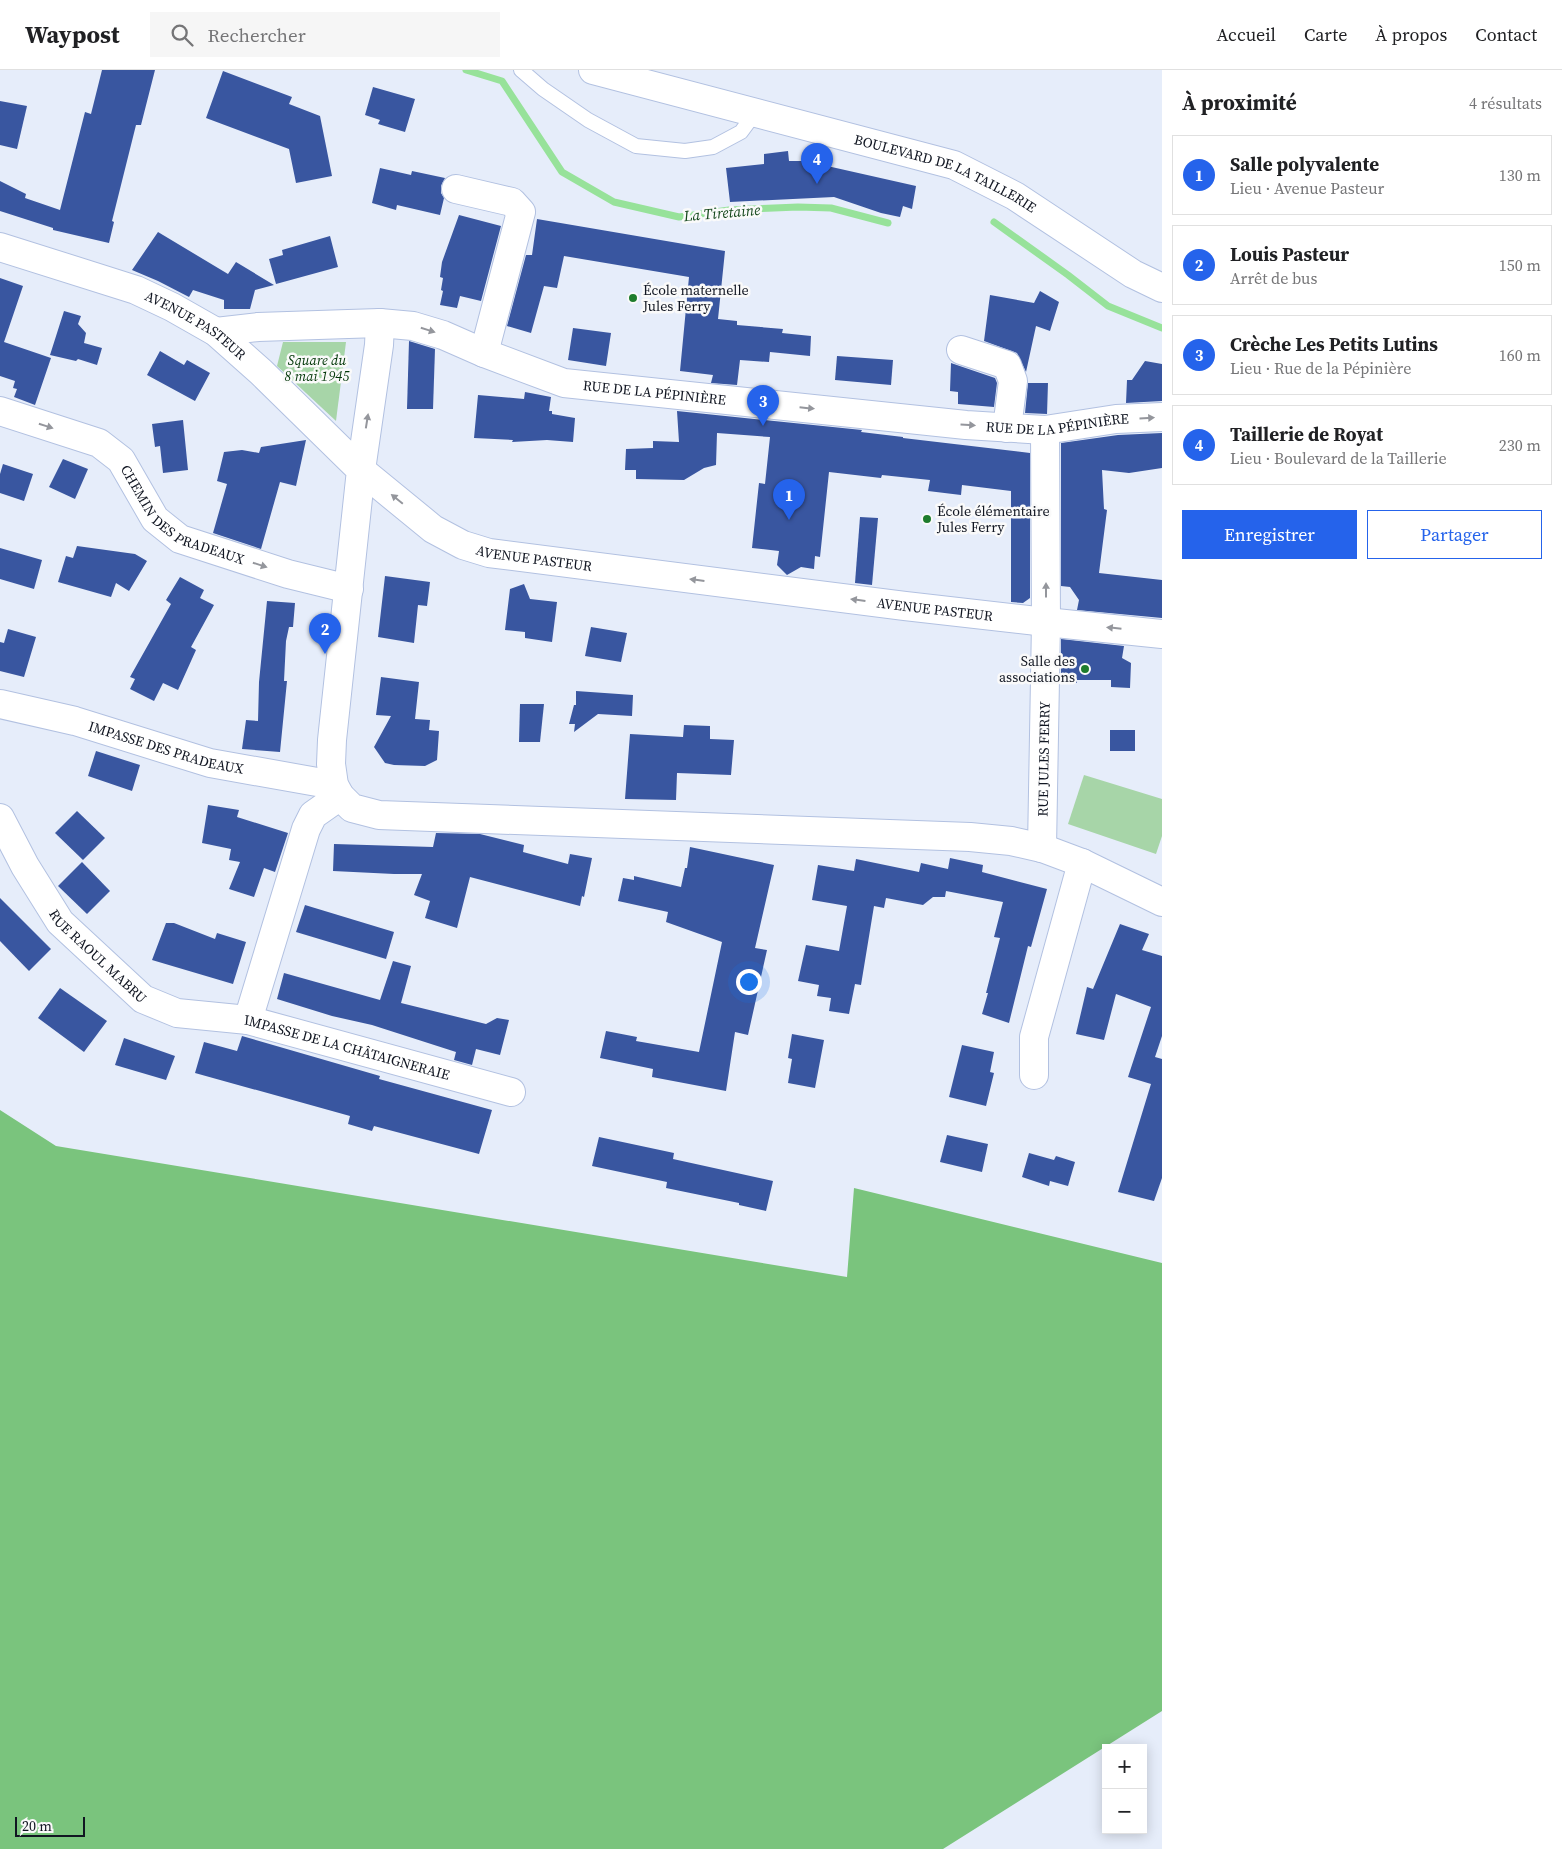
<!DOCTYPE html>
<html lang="fr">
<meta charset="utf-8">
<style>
:root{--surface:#fff;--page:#f6f6f6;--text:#202124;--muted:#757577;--line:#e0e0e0;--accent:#2563eb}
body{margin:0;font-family:"Source Serif 4",serif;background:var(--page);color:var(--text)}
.controls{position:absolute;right:15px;bottom:15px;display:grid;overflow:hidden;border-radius:0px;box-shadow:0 2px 12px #0003}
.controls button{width:45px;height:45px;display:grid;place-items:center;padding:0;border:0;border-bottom:1px solid var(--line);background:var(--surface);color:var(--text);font:25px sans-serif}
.scale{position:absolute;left:15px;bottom:12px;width:70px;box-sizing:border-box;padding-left:5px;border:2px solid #111622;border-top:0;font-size:14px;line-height:18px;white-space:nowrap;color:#111622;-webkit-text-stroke:4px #fafafa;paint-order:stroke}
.you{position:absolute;left:748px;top:911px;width:18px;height:18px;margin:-12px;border:4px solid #fff;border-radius:50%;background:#1a73e8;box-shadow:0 0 0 8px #1a73e833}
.badge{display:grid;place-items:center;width:32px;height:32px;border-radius:50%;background:var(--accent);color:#fff;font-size:16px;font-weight:700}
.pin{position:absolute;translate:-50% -41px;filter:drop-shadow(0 1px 2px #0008)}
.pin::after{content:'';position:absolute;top:26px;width:18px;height:15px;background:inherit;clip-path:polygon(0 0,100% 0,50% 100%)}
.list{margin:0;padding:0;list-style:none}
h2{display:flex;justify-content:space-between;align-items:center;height:65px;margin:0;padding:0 20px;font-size:21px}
h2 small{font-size:16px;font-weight:400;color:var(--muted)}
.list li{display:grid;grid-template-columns:32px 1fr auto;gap:15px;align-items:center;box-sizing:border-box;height:80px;margin:0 10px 10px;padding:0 10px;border:1px solid var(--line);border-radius:0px}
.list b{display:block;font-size:19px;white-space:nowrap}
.list p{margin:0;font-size:16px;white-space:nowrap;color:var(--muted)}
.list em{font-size:16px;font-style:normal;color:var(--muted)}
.actions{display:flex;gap:10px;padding:15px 20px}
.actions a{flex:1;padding:11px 0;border:1px solid var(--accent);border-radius:0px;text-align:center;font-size:18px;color:var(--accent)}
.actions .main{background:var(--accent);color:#fff}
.icon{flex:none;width:28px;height:28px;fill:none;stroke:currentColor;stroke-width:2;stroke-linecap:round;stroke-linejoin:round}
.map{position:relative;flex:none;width:1162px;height:1779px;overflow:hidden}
header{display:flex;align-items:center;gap:30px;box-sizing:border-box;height:70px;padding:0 25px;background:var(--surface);border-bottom:1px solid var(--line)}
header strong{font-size:24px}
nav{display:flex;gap:28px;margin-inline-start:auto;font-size:18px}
.search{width:350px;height:45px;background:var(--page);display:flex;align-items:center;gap:12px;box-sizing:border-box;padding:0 18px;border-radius:0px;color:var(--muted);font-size:19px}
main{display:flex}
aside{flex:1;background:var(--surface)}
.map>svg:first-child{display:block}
</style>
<header>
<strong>Waypost</strong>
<div class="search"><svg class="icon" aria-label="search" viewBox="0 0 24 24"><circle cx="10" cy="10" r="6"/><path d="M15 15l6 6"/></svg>Rechercher</div>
<nav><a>Accueil</a><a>Carte</a><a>À propos</a><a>Contact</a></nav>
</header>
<main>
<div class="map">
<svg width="1162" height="1779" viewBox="0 0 1162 1779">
<rect width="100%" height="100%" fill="#e6edfa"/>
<g fill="#a7d5a8">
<polygon points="283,272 346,272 336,351 277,296"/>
<polygon points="1084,705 1162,729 1162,766 1156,784 1068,754"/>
</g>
<polygon fill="#7ac47d" points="0,1040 56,1076 847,1207 854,1118 1162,1193 1162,1641 943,1779 0,1779"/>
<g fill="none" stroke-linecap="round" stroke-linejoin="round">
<g stroke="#97e29a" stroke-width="7">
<polyline points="466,0 502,11 562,102 614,132 679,147 729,140 798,137 831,138 888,153"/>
<polyline points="994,152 1068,205 1108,236 1162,258"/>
</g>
</g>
<g fill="#3956a0">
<polygon points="102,0 155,0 141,55 136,55 112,151 114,152 109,173 53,160 53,158 0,141 0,111 26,124 25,128 60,140 85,42 91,44"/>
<polygon points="223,1 292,27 289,34 320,46 332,106 296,113 289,79 206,48"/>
<polygon points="373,17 415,29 405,62 378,54 380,50 365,45"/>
<polygon points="0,31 27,36 17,79 0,75"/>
<polygon points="788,81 789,91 805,91 916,116 912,139 903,136 900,147 881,143 834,127 730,132 726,98 764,94 764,84"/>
<polygon points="380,98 411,105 412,101 445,108 441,116 441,123 444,128 440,145 397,135 396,140 372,133"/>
<polygon points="459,145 501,156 481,231 460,226 457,238 440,235 443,221 441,220 443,208 440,207 442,192"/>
<polygon points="537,149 725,181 718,249 737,251 737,255 783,259 782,263 811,266 810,286 770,282 769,292 740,290 737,315 711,313 713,305 680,301 689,207 564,186 557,218 544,216 531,263 507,256 526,185 532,185"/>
<polygon points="158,162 228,204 236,192 274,215 255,220 250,239 224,239 224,230 193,220 189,227 158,211 132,200"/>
<polygon points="330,166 338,197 276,214 269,189 283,185 282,180"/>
<polygon points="0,208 23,216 4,272 51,288 35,335 14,327 17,319 13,318 15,311 0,306"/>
<polygon points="1040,221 1059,232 1050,261 1036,256 1026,302 1017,283 984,271 990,225 1034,233"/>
<polygon points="64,241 81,246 78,254 86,263 84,273 102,278 97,295 78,289 76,291 50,285"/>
<polygon points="573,258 611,263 606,296 568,290"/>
<polygon points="409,271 435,279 433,339 407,339"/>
<polygon points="160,281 184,295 187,290 210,303 195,331 147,305"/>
<polygon points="837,286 893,290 891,315 835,310"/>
<polygon points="1145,291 1162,294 1162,331 1126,333 1127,310 1132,310"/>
<polygon points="951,293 995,308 997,313 994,337 958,334 958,322 950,321"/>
<polygon points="1028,313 1048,313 1047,344 1025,343"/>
<polygon points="525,322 551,327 549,341 552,341 552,344 575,348 573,372 547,370 512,372 513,370 474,368 478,325 524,329"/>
<polygon points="677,341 862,360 861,362 903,367 903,368 1030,383 1030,528 1023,533 1011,532 1011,421 962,415 961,425 928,421 930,410 882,405 881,408 829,402 820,487 815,486 814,499 801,497 787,505 777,495 779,481 752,478 759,413 765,414 770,367 717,363 716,395 704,398 684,410 636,409 636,400 625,400 626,379 653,378 653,371 679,372"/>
<polygon points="183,350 188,400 163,403 160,376 155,377 152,354"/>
<polygon points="1162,363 1162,398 1129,403 1102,400 1104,439 1107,440 1099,503 1162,510 1162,548 1077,540 1079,530 1070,517 1061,516 1061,373 1118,365"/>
<polygon points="306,370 296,416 280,412 261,479 213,463 227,414 217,411 224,382 242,380 259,383 261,377"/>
<polygon points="63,389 88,399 75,429 49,417"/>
<polygon points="3,394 33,404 24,431 0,423 0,404"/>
<polygon points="860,447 878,448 872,515 855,513"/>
<polygon points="77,476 135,484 147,491 129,521 116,513 111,527 58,512 66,486 73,488"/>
<polygon points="0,478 42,490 34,519 0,509"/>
<polygon points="385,506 430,512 427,536 418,535 414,573 378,567"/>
<polygon points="180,507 204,520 200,528 214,535 191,577 196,580 178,620 163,613 154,631 130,619 135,609 130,607 171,534 166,530"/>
<polygon points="524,514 530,529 557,532 552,572 525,568 525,562 505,560 510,519"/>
<polygon points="267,531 295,533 293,557 289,557 286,571 284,611 287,611 280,682 242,679 246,650 258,651 259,612"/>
<polygon points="591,557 627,563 621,592 585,586"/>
<polygon points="8,559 36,567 24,607 0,601 0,572 4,573"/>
<polygon points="1061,569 1124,576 1122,588 1131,593 1130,618 1111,617 1111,610 1077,610 1077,613 1061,613"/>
<polygon points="381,607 419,612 415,649 430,650 429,660 439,661 437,690 425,696 394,695 385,693 374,677 391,646 376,645"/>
<polygon points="576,621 633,625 632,646 598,644 574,662 575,654 569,654 574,635 576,635"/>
<polygon points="520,634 544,634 540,672 519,672"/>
<polygon points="684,655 710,656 710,669 734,670 731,705 677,703 676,730 625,729 630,664 683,667"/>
<rect x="1110" y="660" width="25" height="21"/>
<polygon points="96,681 140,695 132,721 88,706"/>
<polygon points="208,735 239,740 237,747 288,763 275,802 264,798 254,827 229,819 240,792 229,790 231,779 202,773"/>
<polygon points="77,741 105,768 83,790 55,763"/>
<polygon points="436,763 480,764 524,775 523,782 568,794 570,784 592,788 584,827 582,826 580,836 470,807 457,858 425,848 430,831 414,825 422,804 394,804 333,801 334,774 433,777"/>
<polygon points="690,777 774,795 755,878 767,880 748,965 735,962 726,1021 652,1007 653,999 600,988 606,961 637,967 636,971 699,982 722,872 666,852 668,842 618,831 623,808 634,810 634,806 681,817 685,798 687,798"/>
<polygon points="950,788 983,795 982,802 1047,819 1031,877 1028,876 1009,953 982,944 988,923 986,923 1000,868 994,867 1003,832 946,821 945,827 933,827 923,835 886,828 884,838 874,836 861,915 855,914 849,944 829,941 831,928 817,926 819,915 798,911 806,875 839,881 847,836 812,830 818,795 854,801 856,789 919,802 921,793 948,799"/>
<polygon points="82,792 110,821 87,844 58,816"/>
<polygon points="0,828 51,879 29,901 0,871"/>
<polygon points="305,835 394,862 386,889 296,862"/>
<polygon points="166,853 174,853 215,869 217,863 246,872 233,914 152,890"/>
<polygon points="1120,854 1149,864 1142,880 1162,886 1162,966 1155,987 1162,989 1162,1108 1154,1131 1118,1122 1151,1014 1128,1007 1151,937 1116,924 1104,970 1076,964 1087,917 1093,919"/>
<polygon points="393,891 411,896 401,933 486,954 497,948 509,950 500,985 476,979 472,995 454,990 456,982 372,955 332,946 277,929 284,903 380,930"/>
<polygon points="60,918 107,951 84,982 38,948"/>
<polygon points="792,964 824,970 815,1018 788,1013 792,989 788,988"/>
<polygon points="242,966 380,1006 379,1009 492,1040 479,1084 374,1056 372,1061 348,1054 350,1046 195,1003 204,972 237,981"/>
<polygon points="124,968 175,986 166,1010 115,995"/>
<polygon points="962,975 994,982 990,1002 994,1003 986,1036 949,1027"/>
<polygon points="947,1065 988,1074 982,1102 940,1092"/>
<polygon points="599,1067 674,1083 673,1089 773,1111 766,1141 739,1135 739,1133 666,1118 667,1112 592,1096"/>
<polygon points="1029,1083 1054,1090 1056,1086 1075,1092 1068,1116 1050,1111 1049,1116 1022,1107"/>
</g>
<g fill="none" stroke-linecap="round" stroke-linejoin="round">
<defs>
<polyline id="service" points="521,0 543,19 588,50 636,76 685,81 713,77 741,62 755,43"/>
<g id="minor">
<polyline points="456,119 512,132 521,142 484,283"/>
<path id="s1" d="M380,253L379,275L361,400L433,459L463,475L489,483L905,536L1046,552L1162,564"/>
<path id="s2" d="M216,262L258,257L348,254L380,253L413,256L443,265L484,283L564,313L966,355L1045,360L1116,349L1162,347"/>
<polyline points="961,280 1007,295 1013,311 1007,358"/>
<path id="s3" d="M0,341L99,373L121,390L155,449L180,469L288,504L349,519"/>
<path id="s4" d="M0,634L75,651L210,693L334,715"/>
<path id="s5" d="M0,748L25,796L60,852L143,929L177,943L248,950L511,1022"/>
<path id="s6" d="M1042,778L1046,552L1045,360"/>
<polyline points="248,950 306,759 313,745 340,726"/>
<polyline points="1034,1005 1034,967 1082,793"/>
</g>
<g id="secondary">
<path id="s7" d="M593,0L954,95L1015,126L1133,204L1162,218"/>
<path id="s8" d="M0,177L136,220L172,237L216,262L261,302L361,400L332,670L331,694L334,715L340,726L352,738L379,745L970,767L1011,771L1042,778L1082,793L1162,832"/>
</g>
</defs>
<use href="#service" stroke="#b2c1e1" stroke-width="16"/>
<use href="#minor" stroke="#b2c1e1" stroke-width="30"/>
<use href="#secondary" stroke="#b2c1e1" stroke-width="30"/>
<use href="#service" stroke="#fff" stroke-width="14"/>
<use href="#minor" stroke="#fff" stroke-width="28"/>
<use href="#secondary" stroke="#fff" stroke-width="28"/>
</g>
<defs><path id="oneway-solid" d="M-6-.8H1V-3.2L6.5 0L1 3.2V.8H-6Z" transform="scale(1.25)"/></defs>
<g fill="#94969c">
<use href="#oneway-solid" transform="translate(428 260) rotate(17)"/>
<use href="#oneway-solid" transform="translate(807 338) rotate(6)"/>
<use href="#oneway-solid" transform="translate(1147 348) rotate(-3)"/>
<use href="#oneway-solid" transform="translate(367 351) rotate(-81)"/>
<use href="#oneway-solid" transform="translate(968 355) rotate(4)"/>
<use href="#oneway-solid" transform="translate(46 356) rotate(18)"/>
<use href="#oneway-solid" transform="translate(397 429) rotate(-141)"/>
<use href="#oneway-solid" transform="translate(260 495) rotate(18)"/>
<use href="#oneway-solid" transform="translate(697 510) rotate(-173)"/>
<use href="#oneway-solid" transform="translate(1046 520) rotate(-90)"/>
<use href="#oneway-solid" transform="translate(858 530) rotate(-173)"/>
<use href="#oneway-solid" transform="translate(1114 558) rotate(-174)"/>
</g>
<g fill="#1e7c2c" stroke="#fafafa" stroke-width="2">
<circle cx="633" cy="228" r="5"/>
<circle cx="927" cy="449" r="5"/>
<circle cx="1085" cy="599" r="5"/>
</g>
<g text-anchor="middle" stroke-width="5" stroke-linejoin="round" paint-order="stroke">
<g font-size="14" fill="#111622" stroke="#fafafa">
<text dy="5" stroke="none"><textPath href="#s7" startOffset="368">BOULEVARD DE LA TAILLERIE</textPath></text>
<text dy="5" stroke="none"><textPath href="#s8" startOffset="212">AVENUE PASTEUR</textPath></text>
<text dy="5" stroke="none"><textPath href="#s2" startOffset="450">RUE DE LA PÉPINIÈRE</textPath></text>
<text dy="5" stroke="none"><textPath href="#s2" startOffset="855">RUE DE LA PÉPINIÈRE</textPath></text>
<text dy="5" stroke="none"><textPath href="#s3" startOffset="219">CHEMIN DES PRADEAUX</textPath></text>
<text dy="5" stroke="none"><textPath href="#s1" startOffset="348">AVENUE PASTEUR</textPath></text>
<text dy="5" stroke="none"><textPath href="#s1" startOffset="752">AVENUE PASTEUR</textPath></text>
<text dy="5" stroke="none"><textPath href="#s4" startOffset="172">IMPASSE DES PRADEAUX</textPath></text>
<text dy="5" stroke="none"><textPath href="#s6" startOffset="89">RUE JULES FERRY</textPath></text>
<text dy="5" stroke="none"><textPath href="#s5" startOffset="171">RUE RAOUL MABRU</textPath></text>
<text dy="5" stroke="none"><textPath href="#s5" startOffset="444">IMPASSE DE LA CHÂTAIGNERAIE</textPath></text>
</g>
<g font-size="14" fill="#111622" stroke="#fafafa" text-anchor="start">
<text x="643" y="225">École maternelle<tspan x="643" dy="16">Jules Ferry</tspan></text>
<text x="937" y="446">École élémentaire<tspan x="937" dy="16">Jules Ferry</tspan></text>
<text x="1075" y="596" text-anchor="end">Salle des<tspan x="1075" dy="16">associations</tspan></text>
</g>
<g font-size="14" font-style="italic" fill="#003607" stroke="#fafafa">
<text x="317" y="295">Square du<tspan x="317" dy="16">8 mai 1945</tspan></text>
</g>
<g font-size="15" font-style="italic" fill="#13471a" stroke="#fafafa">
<text transform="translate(722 143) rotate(-5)" y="5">La Tiretaine</text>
</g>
</g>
</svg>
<div class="controls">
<button>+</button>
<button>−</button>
</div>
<div class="scale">20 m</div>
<div class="you"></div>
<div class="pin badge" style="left:789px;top:450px">1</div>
<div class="pin badge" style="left:325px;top:584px">2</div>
<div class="pin badge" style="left:763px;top:356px">3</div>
<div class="pin badge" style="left:817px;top:114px">4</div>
</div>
<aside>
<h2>À proximité<small>4 résultats</small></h2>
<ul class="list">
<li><span class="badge">1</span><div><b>Salle polyvalente</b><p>Lieu · Avenue Pasteur</p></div><em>130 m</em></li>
<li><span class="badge">2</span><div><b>Louis Pasteur</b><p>Arrêt de bus</p></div><em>150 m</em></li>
<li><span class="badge">3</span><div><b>Crèche Les Petits Lutins</b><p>Lieu · Rue de la Pépinière</p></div><em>160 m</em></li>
<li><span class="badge">4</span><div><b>Taillerie de Royat</b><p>Lieu · Boulevard de la Taillerie</p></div><em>230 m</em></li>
</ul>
<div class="actions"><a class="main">Enregistrer</a><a>Partager</a></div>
</aside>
</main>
